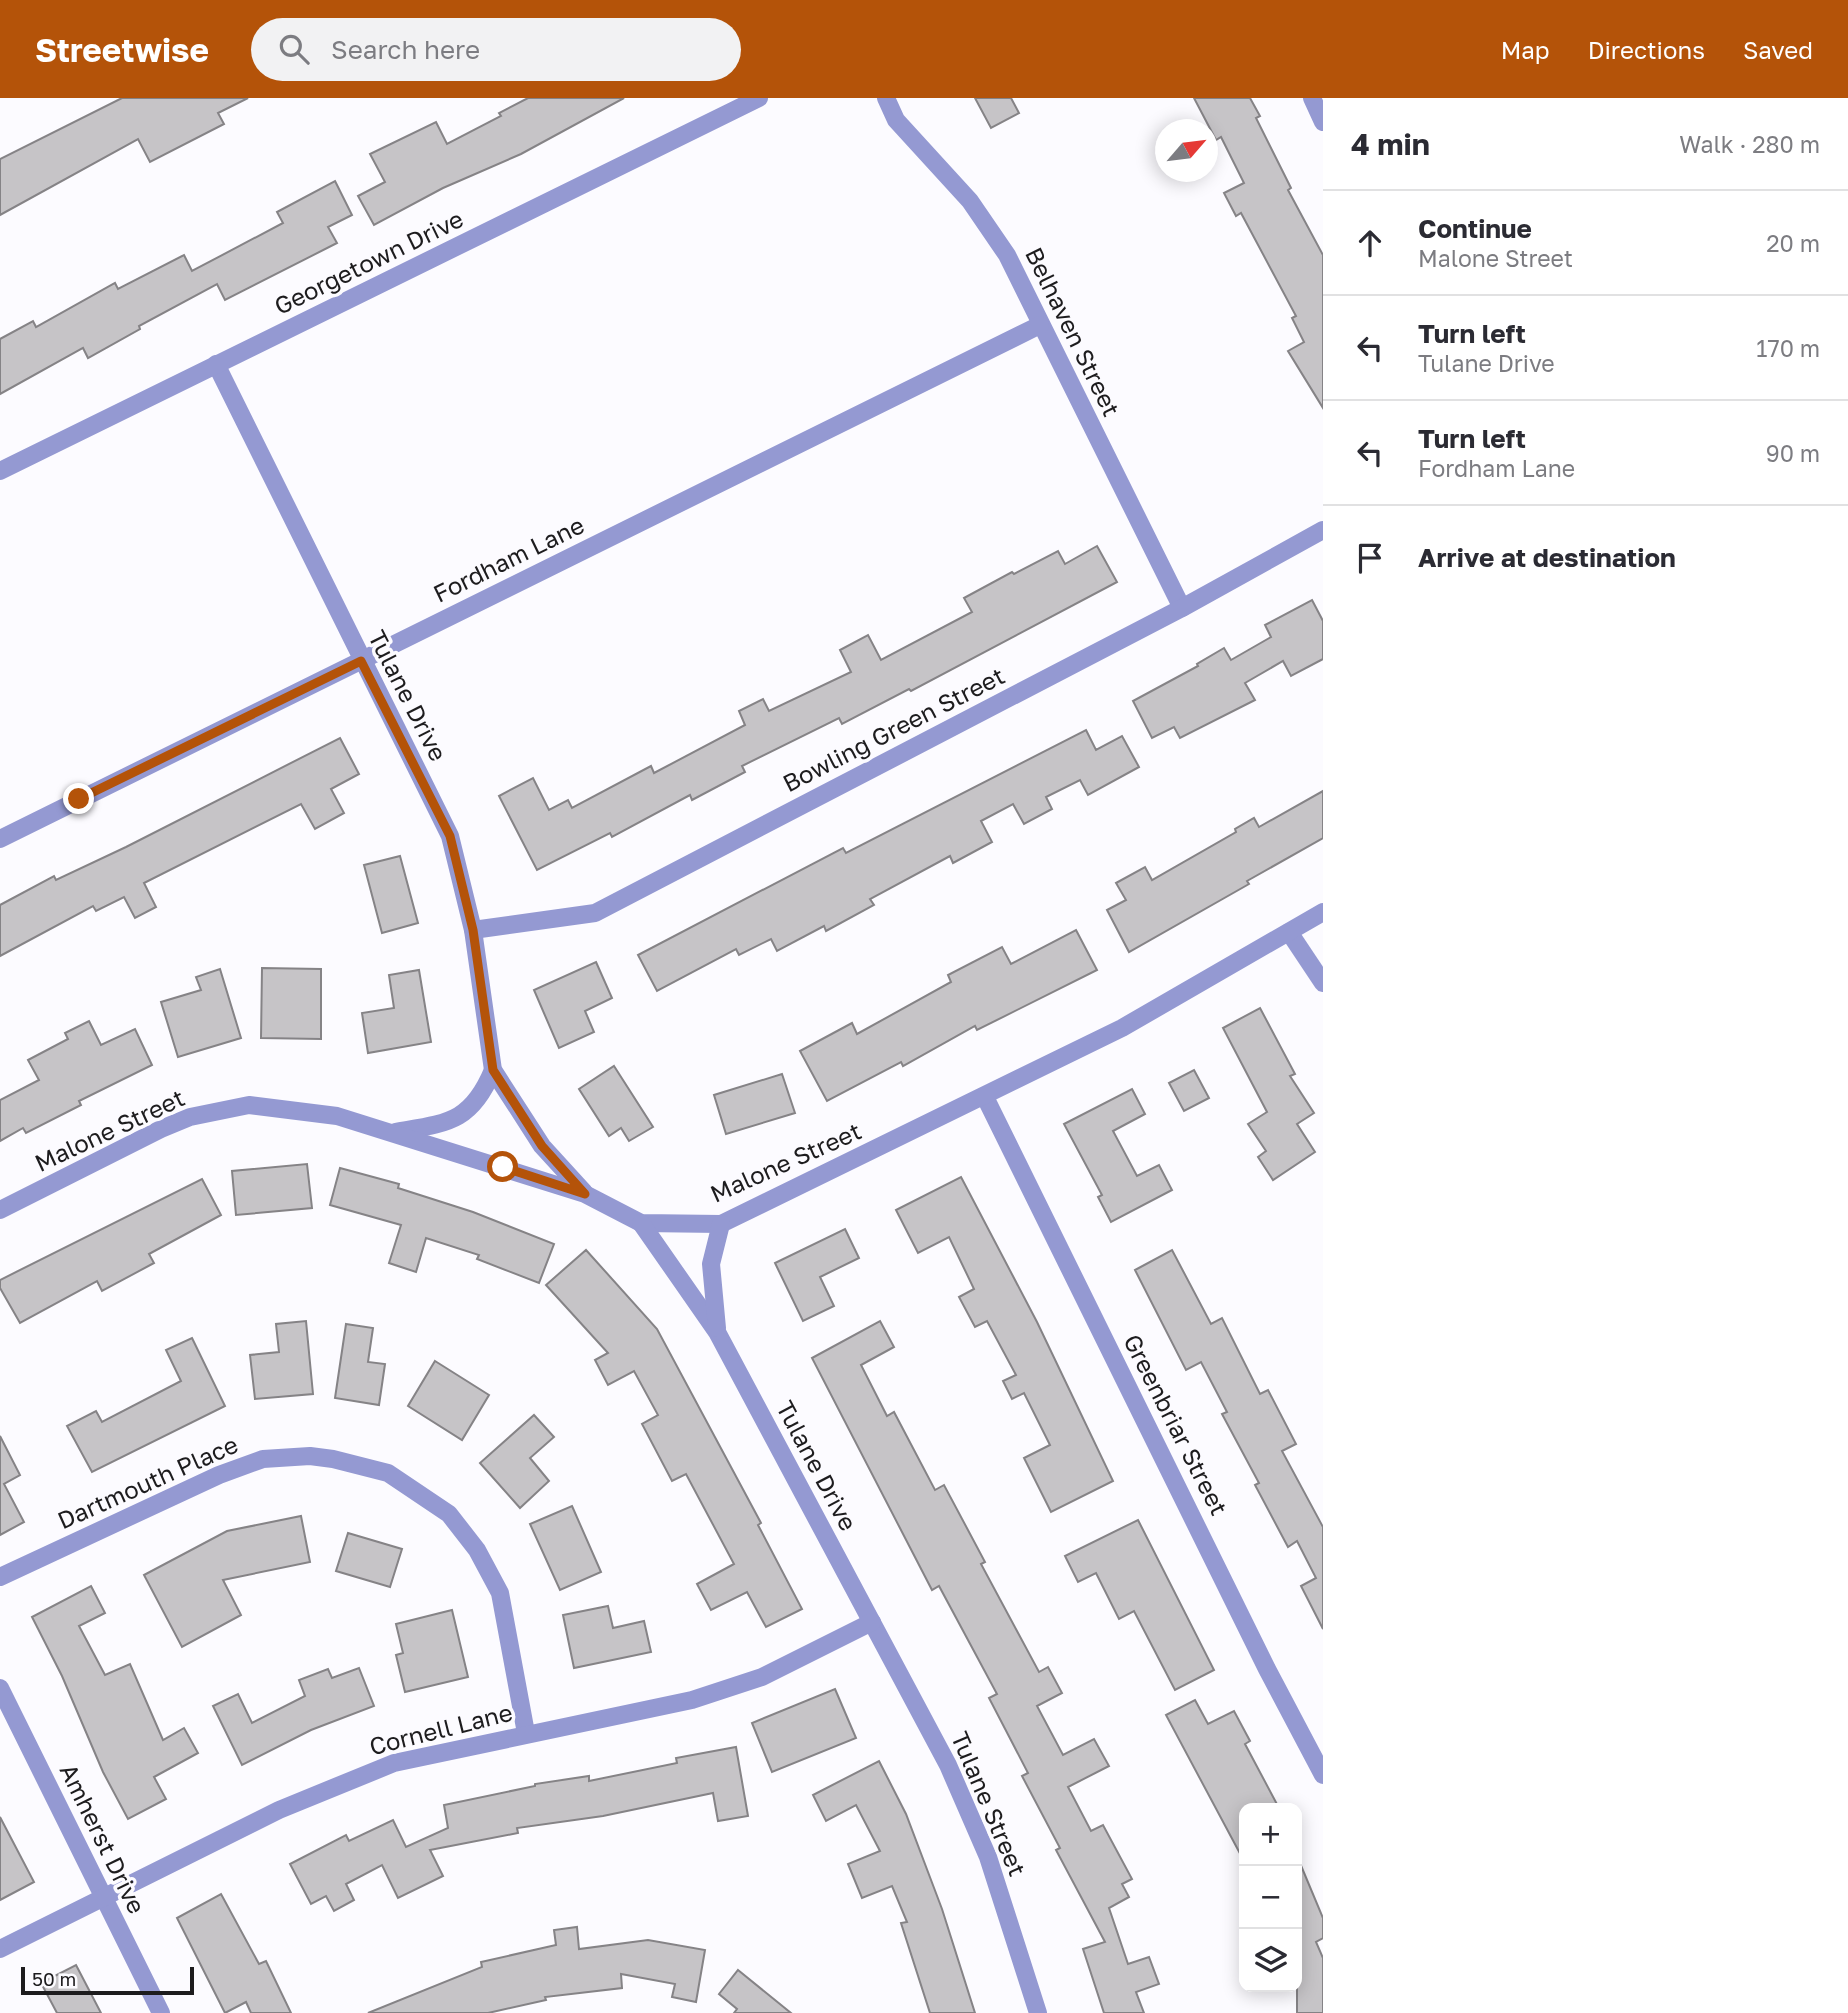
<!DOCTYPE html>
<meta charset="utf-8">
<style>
:root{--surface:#fff;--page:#f2f2f3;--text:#2b2b33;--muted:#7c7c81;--line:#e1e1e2;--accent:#b45309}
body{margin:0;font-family:"Golos Text",sans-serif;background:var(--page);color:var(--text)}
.controls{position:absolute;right:21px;bottom:21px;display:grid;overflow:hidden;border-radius:14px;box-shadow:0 4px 18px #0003}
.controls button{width:63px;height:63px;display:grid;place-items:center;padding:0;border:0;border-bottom:2px solid var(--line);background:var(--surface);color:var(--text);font:35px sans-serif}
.compass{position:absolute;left:1155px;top:21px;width:63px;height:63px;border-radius:50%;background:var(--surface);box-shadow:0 4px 18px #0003;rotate:62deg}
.scale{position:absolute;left:21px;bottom:18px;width:173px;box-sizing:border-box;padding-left:7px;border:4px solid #1d1c1e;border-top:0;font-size:19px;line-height:24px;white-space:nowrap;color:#1d1c1e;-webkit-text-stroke:5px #fcfbff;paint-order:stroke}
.stop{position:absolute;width:21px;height:21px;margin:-16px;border:5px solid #b45309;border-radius:50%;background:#fff}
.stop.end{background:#b45309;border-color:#fff;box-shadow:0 2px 7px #0008}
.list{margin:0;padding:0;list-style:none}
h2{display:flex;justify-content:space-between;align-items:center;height:91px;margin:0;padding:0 28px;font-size:30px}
h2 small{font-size:23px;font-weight:400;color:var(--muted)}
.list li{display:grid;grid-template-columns:46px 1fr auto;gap:21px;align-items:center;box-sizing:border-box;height:105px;padding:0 28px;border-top:2px solid var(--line)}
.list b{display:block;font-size:26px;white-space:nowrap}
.list p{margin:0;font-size:23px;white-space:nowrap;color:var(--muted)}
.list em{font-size:23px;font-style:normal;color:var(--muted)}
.icon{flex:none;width:38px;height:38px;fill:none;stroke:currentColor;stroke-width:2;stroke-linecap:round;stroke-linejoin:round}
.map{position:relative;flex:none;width:1323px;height:1915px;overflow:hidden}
header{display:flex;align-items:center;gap:42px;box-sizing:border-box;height:98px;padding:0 35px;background:var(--accent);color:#fff}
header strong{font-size:33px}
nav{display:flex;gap:38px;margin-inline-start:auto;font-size:24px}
.search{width:490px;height:63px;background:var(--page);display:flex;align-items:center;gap:18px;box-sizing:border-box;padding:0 24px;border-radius:38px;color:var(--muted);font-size:26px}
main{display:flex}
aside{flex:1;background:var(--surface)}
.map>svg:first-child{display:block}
</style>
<header>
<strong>Streetwise</strong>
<div class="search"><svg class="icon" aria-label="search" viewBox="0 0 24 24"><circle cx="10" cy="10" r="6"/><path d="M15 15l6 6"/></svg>Search here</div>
<nav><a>Map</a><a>Directions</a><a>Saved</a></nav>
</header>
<main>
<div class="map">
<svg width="1323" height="1915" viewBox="0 0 1323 1915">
<rect width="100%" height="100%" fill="#fcfbff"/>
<g fill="#c6c4c7" stroke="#858386" stroke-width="2">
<polygon points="122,0 248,0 218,15 224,26 150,64 138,41 0,117 0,61"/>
<polygon points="528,0 624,0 521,56 443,90 374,127 358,98 385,84 370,56 436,24 447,46 501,18 499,15"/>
<polygon points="975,0 1011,0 1019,15 991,30"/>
<polygon points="1194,0 1250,0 1260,18 1256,20 1291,90 1288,92 1323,157 1323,310 1288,253 1304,244 1292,220 1296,218 1241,115 1236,118 1224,95 1244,85 1221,39 1216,42"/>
<polygon points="335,83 352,117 328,129 337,145 225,202 217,186 139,228 140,231 88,260 83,250 0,296 0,241 33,223 36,229 115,185 118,191 184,157 192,173 283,125 277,114"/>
<polygon points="1097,448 1117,484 911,593 909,591 842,626 839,620 742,668 745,674 692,702 690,697 612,739 610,735 537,772 499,698 533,680 549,712 568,702 572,710 651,668 654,675 745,627 739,613 763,601 769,613 851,574 840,552 868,537 881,562 972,514 964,500 1012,474 1014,476 1058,453 1065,466"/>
<polygon points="1312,502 1323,523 1323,561 1291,578 1283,563 1245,585 1255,602 1180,640 1174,629 1152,640 1133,603 1198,568 1197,566 1224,550 1231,562 1271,539 1265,527"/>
<polygon points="1086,632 1096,652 1122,638 1139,669 1088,697 1080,682 1046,699 1052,711 1024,726 1013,706 981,723 992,744 953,765 950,758 870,801 874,807 826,833 824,828 777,853 771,841 739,857 736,851 657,893 638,857 843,750 846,755"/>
<polygon points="340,640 359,676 331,691 344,715 315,731 301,706 144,785 156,809 135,820 124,799 96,813 93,808 0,858 0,807 54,778 56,782 126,749"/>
<polygon points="1323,693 1323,740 1247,783 1249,786 1129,854 1107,812 1126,802 1116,785 1145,769 1152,782 1236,734 1235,731 1254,720 1259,729"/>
<polygon points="400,758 418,825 382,835 364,767"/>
<polygon points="1076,832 1097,872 977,932 975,928 903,968 901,964 827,1003 800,953 852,925 857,936 951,884 948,877 1002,849 1011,866"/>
<polygon points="596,864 612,900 585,913 594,934 559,950 534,892"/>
<polygon points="262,870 321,871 321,941 261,940"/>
<polygon points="220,871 241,940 178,959 161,904 201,892 196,879"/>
<polygon points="419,872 431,944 368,955 362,915 394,910 389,877"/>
<polygon points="1260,910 1295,976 1290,978 1314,1015 1297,1026 1315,1054 1273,1082 1258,1059 1266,1053 1248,1026 1267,1014 1223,930"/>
<polygon points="89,923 101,947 135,931 152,967 79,1003 81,1007 26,1035 23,1030 0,1043 0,1002 39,982 28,962 68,941 65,935"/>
<polygon points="614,968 653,1029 629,1043 621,1030 609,1038 579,991"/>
<polygon points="1194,972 1209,1000 1184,1013 1169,985"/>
<polygon points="782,976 795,1015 726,1036 714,997"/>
<polygon points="1132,991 1145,1016 1113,1033 1137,1078 1159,1067 1172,1092 1111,1124 1098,1099 1102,1097 1064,1026"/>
<polygon points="307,1066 312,1110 236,1117 232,1073"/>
<polygon points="340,1070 399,1086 398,1090 473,1114 554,1146 539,1185 477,1161 479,1157 426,1140 416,1174 389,1165 401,1127 330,1107"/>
<polygon points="961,1079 1037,1224 1113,1383 1051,1414 1024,1360 1050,1347 1024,1295 1012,1301 1003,1283 1016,1277 987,1223 975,1229 959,1199 974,1191 949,1139 918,1155 896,1112"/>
<polygon points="202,1081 221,1117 149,1156 154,1165 102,1193 97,1183 20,1225 0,1190 0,1182"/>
<polygon points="845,1131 859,1160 820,1179 834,1208 803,1223 775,1165"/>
<polygon points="586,1152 657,1231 761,1425 758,1427 802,1511 766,1529 747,1494 711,1512 697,1486 734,1466 686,1376 672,1383 642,1326 658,1317 634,1273 608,1287 595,1262 608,1255 546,1187"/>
<polygon points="1172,1152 1211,1226 1222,1220 1260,1296 1268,1292 1296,1346 1282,1353 1323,1429 1323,1531 1301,1488 1316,1480 1297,1443 1288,1449 1255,1387 1259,1385 1222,1316 1227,1314 1201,1264 1186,1272 1135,1172"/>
<polygon points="306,1223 313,1296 255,1301 250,1257 279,1254 276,1226"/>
<polygon points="880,1223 894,1249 861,1267 887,1318 894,1314 935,1392 944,1387 985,1464 981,1466 1039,1574 1048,1569 1062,1595 1037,1608 1063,1657 1094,1641 1109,1668 1068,1689 1091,1733 1103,1727 1132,1781 1122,1786 1129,1799 1109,1810 1128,1866 1149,1859 1159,1886 1136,1894 1144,1915 1104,1915 1083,1851 1105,1844 1056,1752 1060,1750 1022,1678 1028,1675 989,1600 997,1596 939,1488 932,1492 812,1260"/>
<polygon points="346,1226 373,1230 368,1264 385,1266 379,1307 335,1300"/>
<polygon points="192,1240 225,1308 92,1374 67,1328 96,1313 102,1324 181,1283 166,1252"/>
<polygon points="435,1263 489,1297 462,1342 408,1308"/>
<polygon points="534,1317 554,1339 530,1360 549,1383 520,1410 480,1365"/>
<polygon points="0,1338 20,1377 4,1386 24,1424 0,1437"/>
<polygon points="572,1408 601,1474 560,1492 530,1426"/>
<polygon points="301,1418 310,1464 223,1482 241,1517 182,1549 144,1477 227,1433"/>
<polygon points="1138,1422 1214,1572 1175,1592 1134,1513 1119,1521 1096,1475 1078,1484 1065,1458"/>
<polygon points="348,1435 402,1451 390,1489 336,1473"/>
<polygon points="91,1488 105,1515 79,1528 105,1577 130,1566 163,1642 184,1630 198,1655 154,1679 166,1701 128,1721 103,1674 62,1578 32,1519"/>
<polygon points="608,1508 613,1530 644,1523 651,1554 574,1570 563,1517"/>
<polygon points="452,1512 468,1579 405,1594 396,1557 403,1555 396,1526"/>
<polygon points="359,1570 374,1608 311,1632 242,1667 213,1608 238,1596 252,1625 305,1598 299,1582 328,1571 332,1580"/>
<polygon points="835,1591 856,1640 772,1674 752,1625"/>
<polygon points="1195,1602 1208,1626 1234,1613 1250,1643 1245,1646 1279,1710 1244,1710 1244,1763 1166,1617"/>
<polygon points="736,1649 748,1718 718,1723 713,1695 603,1718 517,1730 518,1735 430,1752 443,1778 398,1800 382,1767 346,1786 354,1802 334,1813 326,1798 311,1806 290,1766 346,1737 349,1743 393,1722 406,1749 448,1730 444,1707 535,1688 535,1686 589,1678 589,1683 677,1665 676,1660"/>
<polygon points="879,1663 906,1716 942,1811 975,1915 930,1915 901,1825 907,1824 892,1788 862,1800 848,1766 880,1753 856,1707 826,1723 813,1697"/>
<polygon points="0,1719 34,1784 0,1802"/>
<polygon points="1297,1758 1323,1820 1323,1840 1316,1844 1323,1860 1323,1915 1297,1915"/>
<polygon points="221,1796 259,1866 266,1863 291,1915 251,1915 246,1904 225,1915 177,1820"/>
<polygon points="577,1829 579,1851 648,1842 705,1852 696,1904 672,1899 675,1886 621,1876 622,1890 545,1899 546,1902 488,1915 368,1915 482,1869 481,1864 556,1847 554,1832"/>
<polygon points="76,1867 101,1915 57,1915 41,1885"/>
<polygon points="738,1872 791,1915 734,1915 737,1911 719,1896"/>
</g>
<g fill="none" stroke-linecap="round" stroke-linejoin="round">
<g stroke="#9499d2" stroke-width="18">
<polyline points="886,0 896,22 970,103 1007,157 1182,510"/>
<polyline points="1312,0 1323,24"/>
<polyline points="216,266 450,738 473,832 493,972 542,1048 584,1094"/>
<polyline points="0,373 759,0"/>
<polyline points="0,741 1040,227"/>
<polyline points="473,832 595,815 1182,510 1323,432"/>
<polyline points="1289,834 1323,885"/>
<polyline points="985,999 1267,1571 1323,1677"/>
<path d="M395,1034C447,1025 471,1025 493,972"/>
<polyline points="0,1112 161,1031 190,1019 249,1007 337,1018 585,1096 641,1125 721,1126 1122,930 1323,814"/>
<polyline points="641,1125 717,1234 948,1667 988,1759 1038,1915"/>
<polyline points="717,1230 711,1166 721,1126"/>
<polyline points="0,1479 219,1377 263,1361 310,1358 333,1361 388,1375 449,1416 477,1452 500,1495 526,1635"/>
<polyline points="0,1590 161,1915"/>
<polyline points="0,1851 279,1712 394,1665 692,1602 762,1579 872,1524"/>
</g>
</g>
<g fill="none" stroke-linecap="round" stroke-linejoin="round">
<polyline stroke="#b45309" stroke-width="9" points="79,701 361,563 450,738 473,832 493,972 542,1048 585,1096 503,1069"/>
</g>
<g text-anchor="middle" stroke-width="7" stroke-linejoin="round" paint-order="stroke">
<g font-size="24" fill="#1d1c1e" stroke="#fcfbff">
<text transform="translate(369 165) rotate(-26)" y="8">Georgetown Drive</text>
<text transform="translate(1072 234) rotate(64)" y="8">Belhaven Street</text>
<text transform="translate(509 462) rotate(-26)" y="8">Fordham Lane</text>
<text transform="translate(407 598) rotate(63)" y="8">Tulane Drive</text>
<text transform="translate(894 632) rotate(-27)" y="8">Bowling Green Street</text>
<text transform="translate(110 1033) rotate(-25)" y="8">Malone Street</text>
<text transform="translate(786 1065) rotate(-24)" y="8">Malone Street</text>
<text transform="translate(1175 1327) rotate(63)" y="8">Greenbriar Street</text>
<text transform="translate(816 1368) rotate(62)" y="8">Tulane Drive</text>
<text transform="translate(148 1385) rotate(-24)" y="8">Dartmouth Place</text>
<text transform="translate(441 1632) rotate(-14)" y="8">Cornell Lane</text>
<text transform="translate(988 1706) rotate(67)" y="8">Tulane Street</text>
<text transform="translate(102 1741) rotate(64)" y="8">Amherst Drive</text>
</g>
</g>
</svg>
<div class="controls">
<button>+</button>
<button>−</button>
<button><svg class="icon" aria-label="layers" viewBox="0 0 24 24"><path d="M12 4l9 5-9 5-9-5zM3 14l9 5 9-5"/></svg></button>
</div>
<svg class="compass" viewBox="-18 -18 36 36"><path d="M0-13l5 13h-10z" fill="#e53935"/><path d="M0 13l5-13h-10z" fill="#7c7c81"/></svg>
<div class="scale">50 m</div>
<div class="stop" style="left:503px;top:1069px"></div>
<div class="stop end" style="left:79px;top:701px"></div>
</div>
<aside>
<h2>4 min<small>Walk · 280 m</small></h2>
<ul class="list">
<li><svg class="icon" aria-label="ahead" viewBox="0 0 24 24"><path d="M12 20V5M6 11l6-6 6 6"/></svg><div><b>Continue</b><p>Malone Street</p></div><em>20 m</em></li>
<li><svg class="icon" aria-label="left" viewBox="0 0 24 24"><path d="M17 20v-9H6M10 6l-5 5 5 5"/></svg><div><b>Turn left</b><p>Tulane Drive</p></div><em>170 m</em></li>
<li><svg class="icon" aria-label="left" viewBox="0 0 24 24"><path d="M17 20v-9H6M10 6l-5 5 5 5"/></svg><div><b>Turn left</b><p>Fordham Lane</p></div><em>90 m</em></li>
<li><svg class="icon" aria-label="arrive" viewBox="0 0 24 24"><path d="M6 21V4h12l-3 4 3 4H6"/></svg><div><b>Arrive at destination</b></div></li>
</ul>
</aside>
</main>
